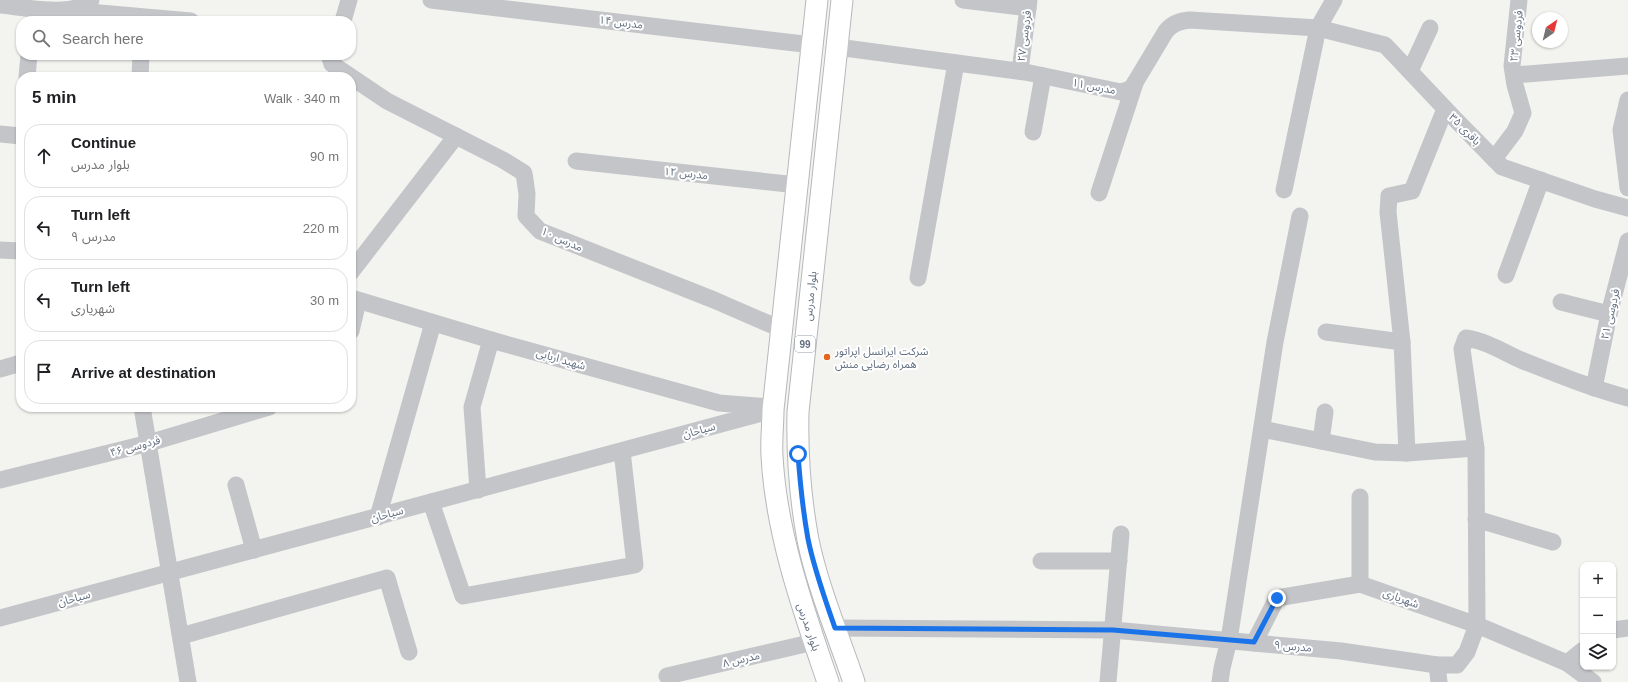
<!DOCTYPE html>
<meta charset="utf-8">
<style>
:root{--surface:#fff;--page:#f6f6f6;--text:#202124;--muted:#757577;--line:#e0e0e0}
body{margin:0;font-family:Helvetica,"Noto Sans Arabic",sans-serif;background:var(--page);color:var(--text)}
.controls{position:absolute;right:12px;bottom:12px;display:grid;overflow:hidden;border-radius:8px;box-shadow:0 1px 3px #0004}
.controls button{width:36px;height:36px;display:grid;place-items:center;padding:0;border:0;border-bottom:1px solid var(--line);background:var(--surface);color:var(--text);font:20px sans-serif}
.compass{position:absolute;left:1532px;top:12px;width:36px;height:36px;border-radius:50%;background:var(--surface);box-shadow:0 1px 3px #0004;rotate:35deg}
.stop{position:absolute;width:12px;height:12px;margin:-9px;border:3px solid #1a73e8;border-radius:50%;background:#fff}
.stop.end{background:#1a73e8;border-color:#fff;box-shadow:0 1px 4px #0008}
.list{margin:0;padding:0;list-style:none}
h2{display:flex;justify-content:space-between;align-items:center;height:52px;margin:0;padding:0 16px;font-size:17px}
h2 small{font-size:13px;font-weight:400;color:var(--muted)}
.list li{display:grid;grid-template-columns:26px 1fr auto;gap:12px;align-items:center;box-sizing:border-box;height:64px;margin:0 8px 8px;padding:0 8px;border:1px solid var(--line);border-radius:16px}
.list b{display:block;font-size:15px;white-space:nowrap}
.list p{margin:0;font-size:13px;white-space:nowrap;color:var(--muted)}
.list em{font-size:13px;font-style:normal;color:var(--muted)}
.icon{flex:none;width:22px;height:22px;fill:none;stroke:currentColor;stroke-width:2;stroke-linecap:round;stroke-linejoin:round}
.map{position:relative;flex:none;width:1628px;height:682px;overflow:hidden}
.search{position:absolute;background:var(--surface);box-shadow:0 1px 3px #0004;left:16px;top:16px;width:340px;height:44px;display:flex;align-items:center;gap:10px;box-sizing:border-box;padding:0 14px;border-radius:16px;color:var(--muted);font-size:15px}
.panel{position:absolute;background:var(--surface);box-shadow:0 1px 3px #0004;left:16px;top:72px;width:340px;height:340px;border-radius:16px}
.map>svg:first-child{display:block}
</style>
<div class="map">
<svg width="1628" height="682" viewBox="0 0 1628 682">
<rect width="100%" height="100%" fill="#f3f4ef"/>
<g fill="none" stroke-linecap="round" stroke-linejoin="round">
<defs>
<g id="major">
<path d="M817,0L773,410C773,425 771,441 772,456C776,533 803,609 828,682"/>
<path d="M842,0L798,412C797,455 800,497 808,540C818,588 838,635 854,682"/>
</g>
</defs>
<use href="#major" stroke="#b5b8bc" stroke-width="23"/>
<g stroke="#c3c5c9" stroke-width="17">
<polyline points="431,0 812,45"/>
<polyline points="963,0 1028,8"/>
<path d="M0,5C23,7 75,18 91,0"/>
<polyline points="66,10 191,21"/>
<polyline points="343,21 349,0"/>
<path d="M837,47L1025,72L1121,92L1130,89L1133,86L1166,31C1173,23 1180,21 1190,20L1318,28L1385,45L1454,118L1502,167L1595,199L1628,208"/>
<polyline points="329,55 332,64 387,101 503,160 524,173 527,194 526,216 540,231 714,300 781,329"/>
<polyline points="1020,71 1029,0"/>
<polyline points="1410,71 1430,28"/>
<polyline points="1514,75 1628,66"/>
<polyline points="27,77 29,55"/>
<polyline points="140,77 141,55"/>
<polyline points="1628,100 1621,130 1628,188"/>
<polyline points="1033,132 1043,76"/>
<polyline points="0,134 21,136"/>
<polyline points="1494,159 1515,131 1523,113 1515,85 1512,66 1519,0"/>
<polyline points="576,161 797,185"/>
<polyline points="1284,190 1318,28 1334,0"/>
<polyline points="1099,193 1135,83"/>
<polyline points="0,250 21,251"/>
<polyline points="351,272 456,136"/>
<polyline points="1506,275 1541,180"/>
<polyline points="918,278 956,63"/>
<polyline points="351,298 491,340 719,403 770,407"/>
<polyline points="1561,302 1609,314"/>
<polyline points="351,331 358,301"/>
<polyline points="1326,332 1402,342"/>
<polyline points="0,369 21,363"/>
<polyline points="1594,388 1609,314 1628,241"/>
<polyline points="142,407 188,682"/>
<polyline points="1262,429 1375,452 1407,453 1476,448"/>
<polyline points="1321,441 1325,412"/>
<polyline points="1407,453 1402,342 1388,212 1389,196 1412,191 1445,109"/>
<polyline points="0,480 149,443 269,407"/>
<polyline points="236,485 254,550"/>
<polyline points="478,490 472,407 491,340"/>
<polyline points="431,502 463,596 635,565 622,451"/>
<polyline points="378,517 433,323"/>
<polyline points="1476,519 1553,542"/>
<polyline points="1041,561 1119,561"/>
<polyline points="1360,584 1360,497"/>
<polyline points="0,618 773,410"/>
<path d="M835,628L1113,630L1341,651L1437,665H1457L1467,652L1477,625L1476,448L1462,349L1466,338C1486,341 1503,352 1521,360C1556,374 1591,388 1628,398"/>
<polyline points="1613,630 1628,628"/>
<polyline points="181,636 387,578 409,652"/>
<polyline points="1254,643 1277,598 1360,584 1477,625 1567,663 1593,682"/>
<polyline points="1567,663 1583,650"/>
<polyline points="1437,665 1439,682"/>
<polyline points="667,676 814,642"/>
<polyline points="1108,682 1121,534"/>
<polyline points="1220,682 1222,668 1229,640 1275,342 1300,216"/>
</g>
<use href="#major" stroke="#fff" stroke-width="21"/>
</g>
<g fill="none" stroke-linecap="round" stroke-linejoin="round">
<path stroke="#1a73e8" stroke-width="5" d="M798,454C800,482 803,511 808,539C814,569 825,599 835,628L1113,630L1254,642L1277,598"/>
</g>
<circle fill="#e4651f" stroke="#fff" stroke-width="1.5" cx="827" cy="357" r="4"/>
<g text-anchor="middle" stroke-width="4" stroke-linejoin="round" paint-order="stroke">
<rect fill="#fff" stroke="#919aa7" stroke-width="1" x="795" y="336" width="20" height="16" rx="3"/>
<g font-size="10" font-weight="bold" fill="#626f81">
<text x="805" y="348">99</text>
</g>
<g font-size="11" fill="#626f81" stroke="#fff">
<text transform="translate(621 22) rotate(7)" y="4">مدرس ۱۴</text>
<text transform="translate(1024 36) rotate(-83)" y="4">فردوسی ۲۷</text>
<text transform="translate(1516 36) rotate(-84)" y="4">فردوسی ۲۳</text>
<text transform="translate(1094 86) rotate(11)" y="4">مدرس ۱۱</text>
<text transform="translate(1465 129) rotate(45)" y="4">باقری ۳۵</text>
<text transform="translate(686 173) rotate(6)" y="4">مدرس ۱۲</text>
<text transform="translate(562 239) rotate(24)" y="4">مدرس ۱۰</text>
<text transform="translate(810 296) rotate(-84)" y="4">بلوار مدرس</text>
<text transform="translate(1610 314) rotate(-77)" y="4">فردوسی ۲۱</text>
<text transform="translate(561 359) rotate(16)" y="4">شهید اربابی</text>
<text transform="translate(699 430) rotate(-15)" y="4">سیاحان</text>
<text transform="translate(135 446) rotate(-15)" y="4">فردوسی ۴۶</text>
<text transform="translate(387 514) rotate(-15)" y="4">سیاحان</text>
<text transform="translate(74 598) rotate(-15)" y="4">سیاحان</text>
<text transform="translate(1401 598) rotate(20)" y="4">شهریاری</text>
<text transform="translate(809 627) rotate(71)" y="4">بلوار مدرس</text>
<text transform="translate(1293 646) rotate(5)" y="4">مدرس ۹</text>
<text transform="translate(741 659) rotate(-13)" y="4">مدرس ۸</text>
</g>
<g font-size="11" fill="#626f81" stroke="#fff" text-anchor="start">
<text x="835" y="355">شرکت ایرانسل اپراتور<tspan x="835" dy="13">همراه رضایی منش</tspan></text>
</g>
</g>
</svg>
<div class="controls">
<button>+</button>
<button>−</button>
<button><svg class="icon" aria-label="layers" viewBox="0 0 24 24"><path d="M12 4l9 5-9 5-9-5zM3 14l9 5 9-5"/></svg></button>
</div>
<svg class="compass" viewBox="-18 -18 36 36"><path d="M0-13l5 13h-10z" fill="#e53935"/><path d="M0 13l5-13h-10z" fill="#757577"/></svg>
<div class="stop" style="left:798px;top:454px"></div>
<div class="stop end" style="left:1277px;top:598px"></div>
<div class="search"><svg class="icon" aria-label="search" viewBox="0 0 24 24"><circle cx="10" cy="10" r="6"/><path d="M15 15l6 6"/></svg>Search here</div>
<section class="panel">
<h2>5 min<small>Walk · 340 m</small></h2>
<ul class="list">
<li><svg class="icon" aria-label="ahead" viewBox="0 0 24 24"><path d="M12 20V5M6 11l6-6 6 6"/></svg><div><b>Continue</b><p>بلوار مدرس</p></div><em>90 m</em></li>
<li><svg class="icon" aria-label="left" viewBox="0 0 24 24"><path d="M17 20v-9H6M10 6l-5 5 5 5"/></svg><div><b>Turn left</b><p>مدرس ۹</p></div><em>220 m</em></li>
<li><svg class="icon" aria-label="left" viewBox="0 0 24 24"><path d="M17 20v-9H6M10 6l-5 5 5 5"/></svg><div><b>Turn left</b><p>شهریاری</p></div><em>30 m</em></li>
<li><svg class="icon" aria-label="arrive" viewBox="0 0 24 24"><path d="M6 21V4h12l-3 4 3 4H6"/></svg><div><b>Arrive at destination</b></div></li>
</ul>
</section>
</div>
